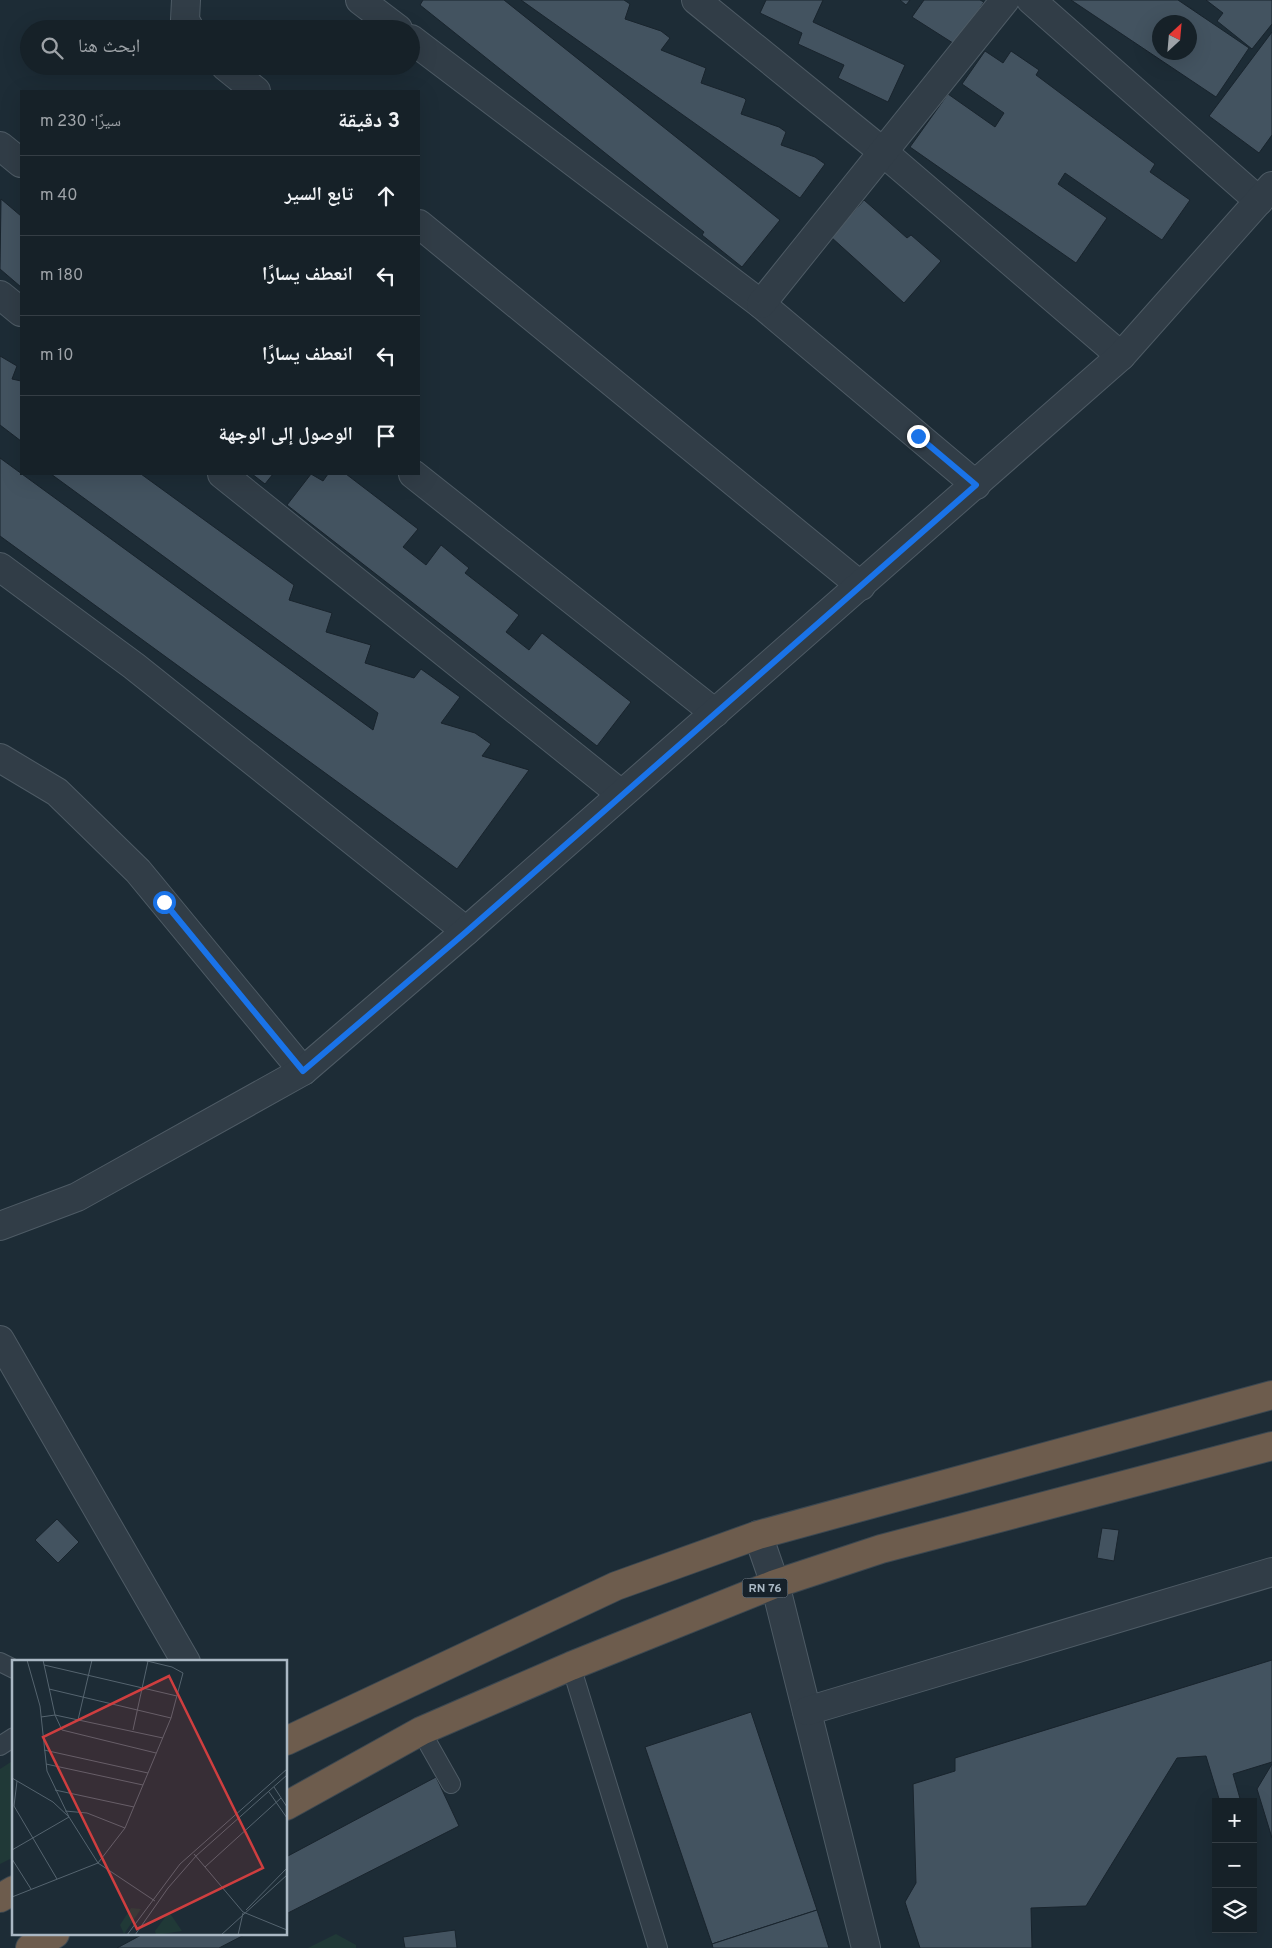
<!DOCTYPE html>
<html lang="ar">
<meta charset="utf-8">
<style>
:root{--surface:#162128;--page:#232e34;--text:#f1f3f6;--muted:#9ea3a8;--line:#353e45}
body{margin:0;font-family:Overpass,"Noto Naskh Arabic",sans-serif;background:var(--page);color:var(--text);direction:rtl}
.controls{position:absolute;right:15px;bottom:15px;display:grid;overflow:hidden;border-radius:0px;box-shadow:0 5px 20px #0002}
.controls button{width:45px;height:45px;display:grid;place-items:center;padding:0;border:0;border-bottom:1px solid var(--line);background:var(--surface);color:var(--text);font:25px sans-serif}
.compass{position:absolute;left:1152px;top:15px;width:45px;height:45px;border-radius:50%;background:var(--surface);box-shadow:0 5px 20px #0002;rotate:26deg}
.stop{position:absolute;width:15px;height:15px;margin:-11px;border:4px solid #1a73e8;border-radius:50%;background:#fff}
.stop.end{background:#1a73e8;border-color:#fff;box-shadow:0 1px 5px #0008}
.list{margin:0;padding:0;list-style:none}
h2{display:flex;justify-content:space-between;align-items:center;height:65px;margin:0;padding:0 20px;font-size:21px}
h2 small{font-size:16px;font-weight:400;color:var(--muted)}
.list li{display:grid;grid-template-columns:32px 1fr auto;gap:15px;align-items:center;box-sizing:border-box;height:80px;padding:0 20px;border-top:1px solid var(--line)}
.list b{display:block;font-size:19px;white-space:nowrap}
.list em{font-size:16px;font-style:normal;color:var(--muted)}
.icon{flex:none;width:28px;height:28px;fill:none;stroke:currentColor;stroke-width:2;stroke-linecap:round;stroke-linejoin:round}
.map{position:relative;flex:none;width:1272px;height:1948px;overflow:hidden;direction:ltr}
.search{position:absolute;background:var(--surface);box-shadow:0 5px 20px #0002;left:20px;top:20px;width:400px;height:55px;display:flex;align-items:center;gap:12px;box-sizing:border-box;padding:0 18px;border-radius:28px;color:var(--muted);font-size:19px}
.panel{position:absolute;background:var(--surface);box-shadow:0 5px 20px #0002;left:20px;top:90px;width:400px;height:385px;border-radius:0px;direction:rtl}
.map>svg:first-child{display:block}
</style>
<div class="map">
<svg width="1272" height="1948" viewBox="0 0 1272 1948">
<rect width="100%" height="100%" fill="#1d2c36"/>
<g fill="#203937">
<polygon points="14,1760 14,1857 0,1864 0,1769"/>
<polygon points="336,1934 356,1945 356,1948 308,1948"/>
</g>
<g fill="#435360" stroke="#19242d" fill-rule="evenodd">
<polygon points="423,0 504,0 780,220 742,267 702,235 704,232 420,5"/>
<polygon points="521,0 624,0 630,4 625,19 661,31 670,38 661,50 706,68 701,83 744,98 746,100 741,114 779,127 786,132 781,145 815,157 825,164 800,198"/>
<polygon points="766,0 823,0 813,22 905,65 888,102 838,78 844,65 798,44 802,33 760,13"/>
<polygon points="900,0 910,0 906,5"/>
<polygon points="924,0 980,0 984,2 956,45 912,17"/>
<path d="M1071,0H1178L1249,48L1216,97ZM1160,22H1190V52H1160Z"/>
<polygon points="1206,0 1272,0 1272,24 1252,49 1217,21 1223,13"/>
<polygon points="1272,32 1272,135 1259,153 1209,116"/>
<polygon points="985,51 1003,63 1011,51 1039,70 1036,75 1155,164 1150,172 1190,200 1162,240 1065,173 1058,184 1107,218 1076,263 910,147 948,94 995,127 1004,113 962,84"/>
<polygon points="1,199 21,216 21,287 0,269"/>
<polygon points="864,200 907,238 911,235 941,261 904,303 831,237"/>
<polygon points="0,356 17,366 12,379 21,381 21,441 0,425"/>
<polygon points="0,458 373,730 378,713 51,474 141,474 294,585 289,600 332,613 326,632 371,645 365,663 414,678 421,669 460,697 441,723 475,733 491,744 482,756 529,770 457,869 0,536"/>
<polygon points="252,474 273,474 265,484"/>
<polygon points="311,474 323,481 328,474 346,474 418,529 403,547 426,565 441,545 469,568 465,573 519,615 506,632 529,650 542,633 631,702 597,746 287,505"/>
<polygon points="57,1519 79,1542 58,1563 35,1540"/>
<polygon points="1102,1528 1119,1530 1114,1561 1097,1558"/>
<polygon points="1272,1660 1272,1762 1233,1774 1241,1802 1220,1802 1206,1756 1177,1758 1086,1906 1031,1908 1032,1948 920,1948 905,1902 916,1883 913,1784 955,1771 955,1758"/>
<polygon points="751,1712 817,1910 712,1944 645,1747"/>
<polygon points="1272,1764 1272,1838 1257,1789"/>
<polygon points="436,1777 459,1826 286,1914 286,1857"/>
<polygon points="817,1910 829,1948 713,1948 712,1944"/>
<polygon points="455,1930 457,1948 405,1948 403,1937"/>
<polygon points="143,1934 246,1934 219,1948 117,1948"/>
</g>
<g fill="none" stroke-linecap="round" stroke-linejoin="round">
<defs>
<g id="lane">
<polyline points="0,1662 14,1669"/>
<polyline points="571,1666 658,1948"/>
<polyline points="421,1731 451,1784"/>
<polyline points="0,1746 14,1737"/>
</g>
<g id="street">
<polyline points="186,0 185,20 190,29"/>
<polyline points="360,0 398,29"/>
<polyline points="696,0 883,152 1121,356"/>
<polyline points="1031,0 1259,201"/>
<polyline points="411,39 761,304 976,485"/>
<polyline points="225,66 256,91"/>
<polyline points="0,146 21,163"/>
<polyline points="419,224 861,586"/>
<polyline points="0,295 21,312"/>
<polyline points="761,304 1005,0"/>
<polyline points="222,474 621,794"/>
<polyline points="413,474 715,713"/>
<polyline points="0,567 134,666 466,931"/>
<polyline points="0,758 57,792 138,871 303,1071"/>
<polyline points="0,1226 77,1197 303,1071 466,931 1121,356 1272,186"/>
<polyline points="0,1340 186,1662"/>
<polyline points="758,1535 775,1584 866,1948"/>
<polyline points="807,1711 1272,1572"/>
</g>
<g id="highway">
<polyline points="286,1741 616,1586 758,1535 1272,1395"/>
<polyline points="286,1806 421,1731 571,1666 775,1584 881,1549 1272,1446"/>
<polyline points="0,1898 14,1890"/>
<polyline points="30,1948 55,1934"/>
</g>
</defs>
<use href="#lane" stroke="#4e5b65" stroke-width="20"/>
<use href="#street" stroke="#4e5b65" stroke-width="30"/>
<use href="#highway" stroke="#3c4851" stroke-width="30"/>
<use href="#lane" stroke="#313d47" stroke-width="18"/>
<use href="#street" stroke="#313d47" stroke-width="28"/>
<use href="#highway" stroke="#6d5c4d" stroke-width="28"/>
</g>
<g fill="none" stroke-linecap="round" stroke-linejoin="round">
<polyline stroke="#1a73e8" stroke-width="6" points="164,902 303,1071 466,932 976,485 918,436"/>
</g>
<g text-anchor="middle" stroke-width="4" stroke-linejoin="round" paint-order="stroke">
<rect fill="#17222b" stroke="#7e8b96" stroke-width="1" x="742.5" y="1578.5" width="45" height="19" rx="4"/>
<g font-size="12" font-weight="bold" fill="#aab8c4">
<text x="765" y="1592">RN 76</text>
</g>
</g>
<g transform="translate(12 1660)">
<rect width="275" height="275" fill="#1d2c36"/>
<path d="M119,248L129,249L112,274L108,265ZM157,252L170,271L144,275L143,271Z" fill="#203937"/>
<path fill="none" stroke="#55646f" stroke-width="1" d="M31,0L43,55L50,70L144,93M131,0L160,7L171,13L159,58L113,168L86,203L143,241M32,5L165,36M37,29L159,58M29,57L43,55L151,78M66,60L80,0M121,70L136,1M32,90L136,113M34,104L131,125M0,118L41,142L57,157L86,203L0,237M5,121L2,146L45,219M262,127L275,147M43,130L122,147M257,132L275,158M53,151L75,153L113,168M0,190L57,157L35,111L28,46L15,0M182,194L231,252L275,270M0,199L19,229M193,207L269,138M234,250L275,208M115,275L168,204L275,109M123,275L156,228L184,196L275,115M209,275L275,215M226,275L231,253"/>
<path fill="#cf3e3f" fill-opacity="0.15" stroke="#cf3e3f" stroke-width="2.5" d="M157,16L251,208L125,269L31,77Z"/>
<rect width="275" height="275" fill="none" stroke="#aab8c4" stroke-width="2.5"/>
</g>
</svg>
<div class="controls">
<button>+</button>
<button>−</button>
<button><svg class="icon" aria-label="layers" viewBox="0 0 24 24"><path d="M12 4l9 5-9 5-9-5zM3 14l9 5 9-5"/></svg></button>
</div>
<svg class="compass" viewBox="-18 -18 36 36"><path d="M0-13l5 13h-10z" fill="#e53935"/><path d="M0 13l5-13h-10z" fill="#9ea3a8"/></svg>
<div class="stop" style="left:164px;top:902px"></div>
<div class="stop end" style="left:918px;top:436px"></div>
<div class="search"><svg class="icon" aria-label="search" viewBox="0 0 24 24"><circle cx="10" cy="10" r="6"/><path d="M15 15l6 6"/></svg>ابحث هنا</div>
<section class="panel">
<h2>3 دقيقة<small>سيرًا · 230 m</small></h2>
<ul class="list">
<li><svg class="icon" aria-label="ahead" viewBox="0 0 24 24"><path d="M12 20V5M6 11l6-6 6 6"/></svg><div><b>تابع السير</b></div><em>40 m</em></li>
<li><svg class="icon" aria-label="left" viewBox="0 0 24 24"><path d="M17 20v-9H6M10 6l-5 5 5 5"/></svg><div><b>انعطف يسارًا</b></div><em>180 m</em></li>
<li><svg class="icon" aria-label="left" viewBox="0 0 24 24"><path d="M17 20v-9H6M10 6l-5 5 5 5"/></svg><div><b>انعطف يسارًا</b></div><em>10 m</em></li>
<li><svg class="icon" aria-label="arrive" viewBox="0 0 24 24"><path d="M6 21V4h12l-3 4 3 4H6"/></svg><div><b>الوصول إلى الوجهة</b></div></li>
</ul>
</section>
</div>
